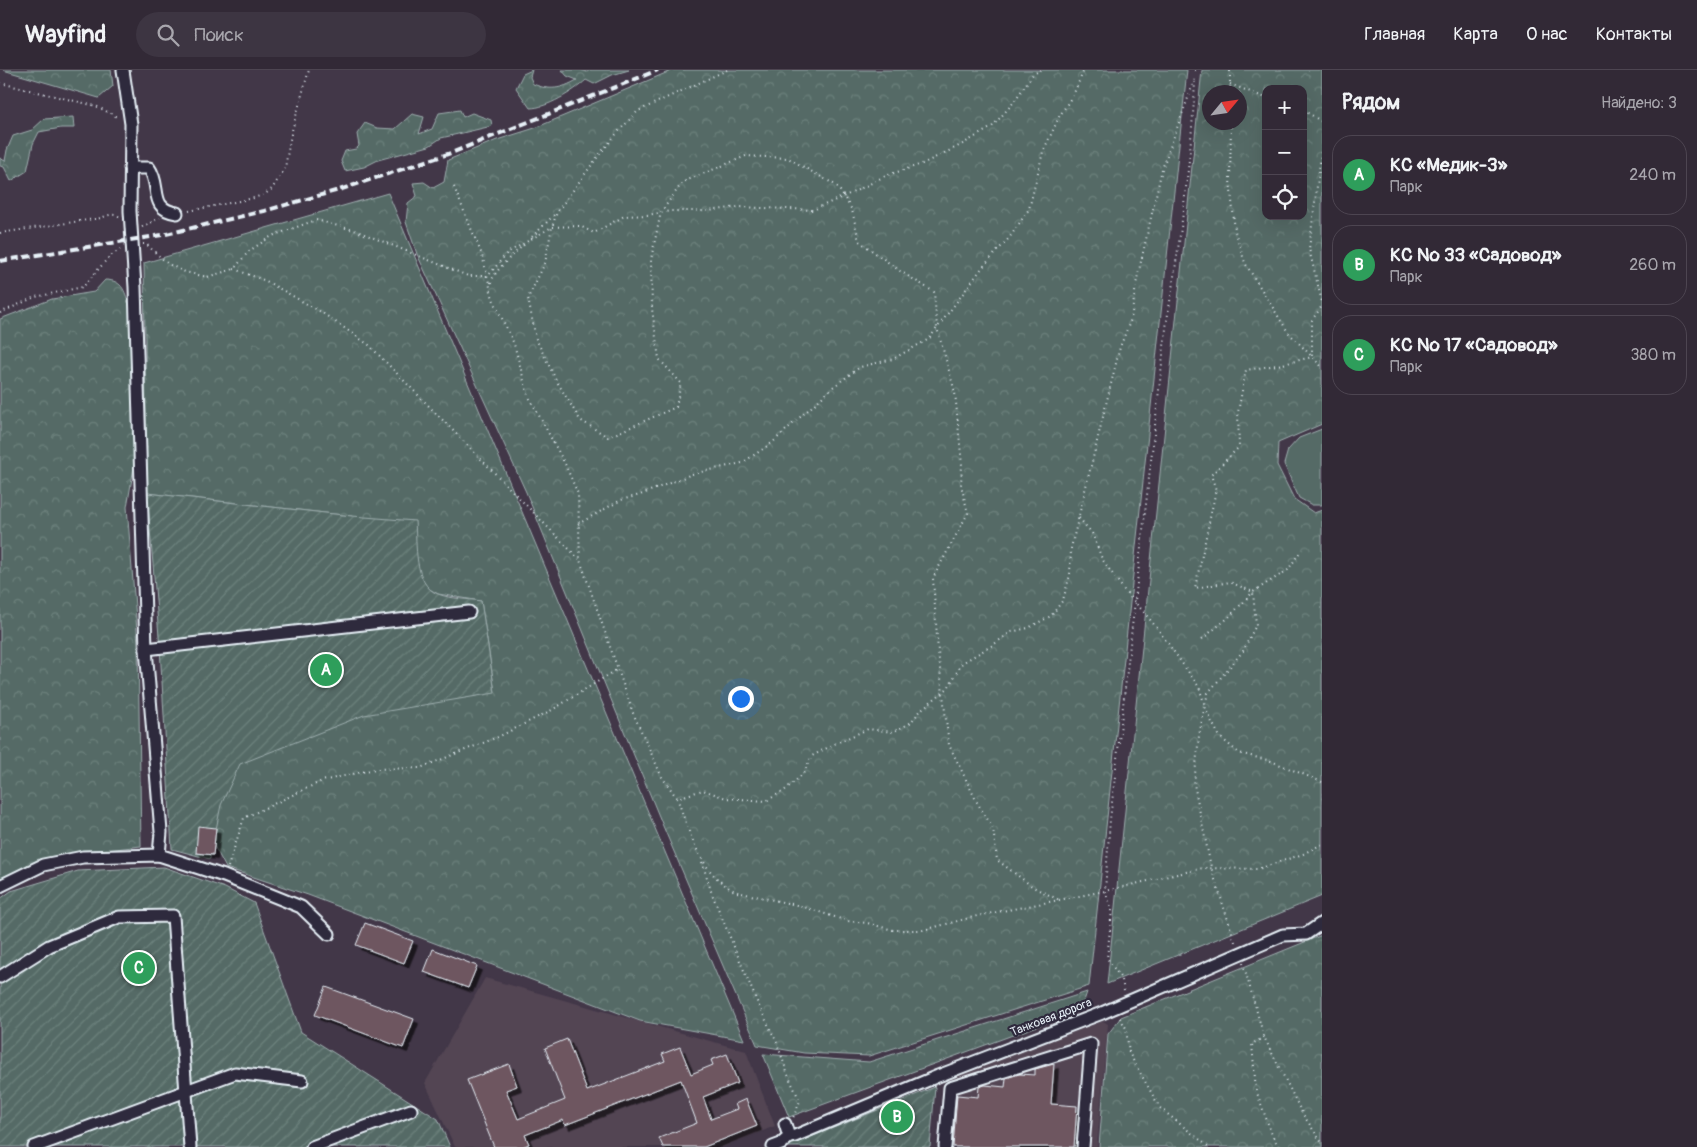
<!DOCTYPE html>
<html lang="ru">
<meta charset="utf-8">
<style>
:root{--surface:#322936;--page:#3d3542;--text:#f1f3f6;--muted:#a8a6ad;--line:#4d4551;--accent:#db2777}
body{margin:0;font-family:Pangolin,sans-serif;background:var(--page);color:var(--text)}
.controls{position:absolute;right:15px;top:15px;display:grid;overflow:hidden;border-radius:10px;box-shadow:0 5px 20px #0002}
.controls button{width:45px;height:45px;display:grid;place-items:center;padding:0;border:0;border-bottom:1px solid var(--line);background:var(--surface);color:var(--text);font:25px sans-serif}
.compass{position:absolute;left:1202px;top:15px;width:45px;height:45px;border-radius:50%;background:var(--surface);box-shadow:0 5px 20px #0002;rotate:61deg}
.you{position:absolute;left:740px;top:628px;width:18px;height:18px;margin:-12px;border:4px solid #fff;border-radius:50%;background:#1a73e8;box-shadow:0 0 0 8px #1a73e833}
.badge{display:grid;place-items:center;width:32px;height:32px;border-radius:50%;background:var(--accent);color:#fff;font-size:16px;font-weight:700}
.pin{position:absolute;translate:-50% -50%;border:2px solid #fff;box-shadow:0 1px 5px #0006}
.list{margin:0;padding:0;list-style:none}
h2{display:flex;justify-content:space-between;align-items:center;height:65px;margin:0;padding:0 20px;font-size:21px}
h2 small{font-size:16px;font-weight:400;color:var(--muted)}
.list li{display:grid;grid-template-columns:32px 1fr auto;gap:15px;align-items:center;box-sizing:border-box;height:80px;margin:0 10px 10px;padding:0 10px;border:1px solid var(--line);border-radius:20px}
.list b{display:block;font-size:19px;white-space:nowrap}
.list p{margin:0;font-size:16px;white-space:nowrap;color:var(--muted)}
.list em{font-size:16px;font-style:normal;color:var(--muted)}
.icon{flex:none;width:28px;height:28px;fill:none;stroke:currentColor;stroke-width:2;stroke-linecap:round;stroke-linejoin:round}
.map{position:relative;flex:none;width:1322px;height:1077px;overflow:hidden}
header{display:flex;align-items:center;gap:30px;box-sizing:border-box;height:70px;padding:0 25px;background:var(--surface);border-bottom:1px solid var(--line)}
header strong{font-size:24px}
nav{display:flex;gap:28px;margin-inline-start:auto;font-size:18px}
.search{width:350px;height:45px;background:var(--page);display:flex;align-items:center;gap:12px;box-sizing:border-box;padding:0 18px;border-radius:28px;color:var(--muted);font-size:19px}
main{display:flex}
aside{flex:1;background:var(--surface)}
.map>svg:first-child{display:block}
</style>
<header>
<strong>Wayfind</strong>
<div class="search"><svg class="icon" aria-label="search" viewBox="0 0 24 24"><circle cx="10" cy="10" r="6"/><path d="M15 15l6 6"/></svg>Поиск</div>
<nav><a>Главная</a><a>Карта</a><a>О нас</a><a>Контакты</a></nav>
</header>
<main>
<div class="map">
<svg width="1322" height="1077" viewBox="0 0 1322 1077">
<defs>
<pattern id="forest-crowns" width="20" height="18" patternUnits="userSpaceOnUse" patternTransform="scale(1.25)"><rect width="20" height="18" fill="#556b66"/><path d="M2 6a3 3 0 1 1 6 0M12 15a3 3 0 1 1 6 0" fill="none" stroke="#6d817d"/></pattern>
<pattern id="garden-furrows" width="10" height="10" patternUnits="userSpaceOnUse" patternTransform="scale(1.25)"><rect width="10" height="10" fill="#556b66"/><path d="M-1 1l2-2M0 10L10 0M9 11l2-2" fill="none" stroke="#6d817d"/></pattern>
<filter id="shadow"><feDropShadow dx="4.5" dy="4.5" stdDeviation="0" flood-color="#0009"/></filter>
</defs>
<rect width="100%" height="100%" fill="#423748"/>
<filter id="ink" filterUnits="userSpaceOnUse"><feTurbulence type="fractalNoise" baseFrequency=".02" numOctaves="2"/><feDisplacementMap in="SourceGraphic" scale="10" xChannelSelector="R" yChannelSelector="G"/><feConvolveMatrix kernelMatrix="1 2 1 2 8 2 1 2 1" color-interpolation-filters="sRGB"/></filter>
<g filter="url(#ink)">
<g fill="#524453">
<polygon points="485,908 746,981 775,1056 723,1077 455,1077 425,1013"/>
<polygon points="1103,951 1108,954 1097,1077 939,1077 945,1015 948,1008"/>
</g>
<polygon fill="#556b66" stroke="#9eaeaf" points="1322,359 1322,435 1312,435 1299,428 1284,394 1288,380 1299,368"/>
<g fill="url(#forest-crowns)" stroke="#9eaeaf" fill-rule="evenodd">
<polygon points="3,0 111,0 113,16 99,28"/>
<path d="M532,0L530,7L533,14C550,21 561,19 577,10L567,6L562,0H580L587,2L590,0H629L612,5L594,14L586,10C573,22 547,38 530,38L516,18L523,4Z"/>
<polygon points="673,0 1187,0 1089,916 869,986 804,983 757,975 663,756 526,422 417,184 406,152 408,133 417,126 413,113 424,112 433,118 444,112 448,90 497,70 535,58"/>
<path d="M1202,0H1322V354L1278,373L1277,395L1294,429L1314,443L1322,440V826L1107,914ZM1266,19H1303V146H1266ZM1210,22H1240V52H1210Z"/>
<polygon points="460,40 463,47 472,43 491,50 492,56 441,68 429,76 378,90 364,97 345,101 341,91 345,81 356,79 359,76 357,64 365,53 377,58 395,59 412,44 424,47 419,64 432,59 439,43"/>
<polygon points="73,47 74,58 61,58 39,62 33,74 27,101 11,111 4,97 0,96 0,88 5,91 7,80 13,66 32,60 44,49"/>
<polygon points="388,123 744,970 640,951 308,825 226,798 213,774 232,662 495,622 481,531 438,524 426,517 352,446 147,423 144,193"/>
<path d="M105,210C124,210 125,223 130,238L135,391L127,437L138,574L141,776L90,782L0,816V249L52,229L94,222Z"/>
<polygon points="1322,865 1322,1077 1099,1077 1108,964 1121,947"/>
<polygon points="1087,922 1081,940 789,1047 763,984 869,992"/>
</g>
<g fill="url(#garden-furrows)" stroke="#9eaeaf">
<path d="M147,423L352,446L415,451C417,473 413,515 438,524C451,529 468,529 481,531L495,623L364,645L240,694L221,735L210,789L172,779L160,578Z"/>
<polygon points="164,797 225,818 254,833 301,962 438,1049 450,1077 0,1077 0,829 11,821 78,801"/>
<polygon points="935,1017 930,1077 786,1077"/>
</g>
<g fill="#6e5661" stroke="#e8f1f8" filter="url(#shadow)">
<polygon points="198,756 216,758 213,785 196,783"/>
<polygon points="365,853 413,871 404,893 356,875"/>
<polygon points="433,879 477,896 468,918 424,902"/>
<polygon points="326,917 414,949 403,978 315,945"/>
<polygon points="567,969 587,1021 665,991 662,984 680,977 691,1004 713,995 711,990 727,984 738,1013 703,1027 711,1049 737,1039 735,1034 746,1029 757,1056 704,1077 663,1077 659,1068 697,1053 681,1010 565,1055 563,1050 525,1065 529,1074 522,1077 494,1077 467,1010 509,994 517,1016 506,1020 518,1049 565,1030 545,978"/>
<polygon points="1054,994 1051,1034 1077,1036 1074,1077 953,1077 957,1025 978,1027 979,1017 985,1015 1005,1017 1006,1008 1019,1004 1035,1005 1035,999"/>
</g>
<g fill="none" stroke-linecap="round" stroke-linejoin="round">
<defs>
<g id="minor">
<polyline points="123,0 131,54 130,141 135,217 146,579 161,762 159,785"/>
<path d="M130,98H149C162,116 148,139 177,143"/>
<polyline points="146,579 469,542"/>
<polyline points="0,816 43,795 83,787 159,785 224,806 301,837 329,864"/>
<polyline points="0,907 49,876 119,847 173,846 190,1077"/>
<polyline points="789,1067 795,1066 938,1006 1102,943 1283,865 1306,864 1322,853"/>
<polyline points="34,1077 235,1003 302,1011"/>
<polyline points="312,1077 411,1040"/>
<polyline points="773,1077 781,1074 789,1067 785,1054"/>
<polyline points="945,1077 950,1018 1091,974 1083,1077"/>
</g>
</defs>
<use href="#minor" stroke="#e8f1f8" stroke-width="15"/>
<g stroke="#e8f1f8" stroke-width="2" stroke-dasharray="1 4" stroke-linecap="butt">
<polyline points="727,0 638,41 618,62 599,85 557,142 552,157 545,193 528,228 536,269 556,310 580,350 608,367 676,337 681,313 659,289 652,239 651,189 661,142 683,112 746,86 788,88 837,116 852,140 859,171 900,201 934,222 937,258 955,322 962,395 961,415 968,443 933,508 938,582 949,675 978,734 993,758 997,790 1033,817 1059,830"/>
<polyline points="0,13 96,36 117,47"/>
<polyline points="1230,14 1266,28"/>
<polyline points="1230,22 1230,0"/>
<polyline points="1303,41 1310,44 1322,52"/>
<polyline points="1231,52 1230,110 1235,161 1245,193 1288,262 1322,297"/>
<polyline points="1322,77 1309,179 1322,232"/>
<polyline points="454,117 482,185 493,229 514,274 528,325 565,394 578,424 580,490 633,643 662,707 677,728 703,720 726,728 766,731 785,720 803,704 812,686 836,673 868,659 893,662 910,653 923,638 948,618 962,593 993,575 1011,562 1028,558 1051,546 1063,530 1070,505 1071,478 1120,277 1131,249 1137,209 1162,99 1195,9 1195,0"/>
<polyline points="189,141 254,128 265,124 272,119 285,98 291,64 309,0"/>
<polyline points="142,157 160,148"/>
<path d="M0,163L101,148C108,145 113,143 120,147"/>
<polyline points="532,167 555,144"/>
<polyline points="143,174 146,174 168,194 185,202 207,207 234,199 249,181 272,166 316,150 357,161 468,206 488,206 507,183 552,157 580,156 594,163 624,146 647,145 671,141 708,141 739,137 813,140 856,121 885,106 922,94 961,75 992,57 1013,33 1033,4 1041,0"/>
<polyline points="234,199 266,211 321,242 369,275 579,489"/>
<path d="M491,213C493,201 517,181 527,172"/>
<polyline points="0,243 35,227 83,217 109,187 122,178"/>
<polyline points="1079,448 1092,463 1102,489 1126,523 1142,540 1157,558 1199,617 1208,645 1220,667 1239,683 1271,691 1322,712"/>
<polyline points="578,454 621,430 640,425 692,404 742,393 772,373 833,317 860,297 893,289 929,269 982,198 1010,167 1029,139 1043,82 1059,47 1074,23 1084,0"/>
<polyline points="1202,569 1228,548 1253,522 1288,500 1300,482"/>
<path d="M677,728C690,763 700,805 737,822L801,836L847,851L867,853L893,860H923L977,846L1105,821L1203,798L1258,799L1303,784L1322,774"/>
<polyline points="702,792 712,824 758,934 777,973 788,1005 800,1031 793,1048"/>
<polyline points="228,797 244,748 322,711 375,699 420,698 498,667 552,640 618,599"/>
<polyline points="1235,872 1211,797 1194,714 1199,666 1205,635 1208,623 1243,581 1256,555 1253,522 1230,512 1195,518 1216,420 1211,405 1239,377 1238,342 1246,300 1283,294 1312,287 1312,250 1322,236"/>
<polyline points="1243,893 1264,967 1302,1043 1322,1073"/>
<path d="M1124,921L1122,910L1107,888L1112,840L1105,821L1110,750L1167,250C1180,172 1191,91 1195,12"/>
<polyline points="1120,948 1126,958 1129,983 1160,1038 1209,1077"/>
<polyline points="1264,967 1252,974 1256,1020 1272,1065 1279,1077"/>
</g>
<use href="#minor" stroke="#2f2a3d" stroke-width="11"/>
<polyline stroke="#e8f1f8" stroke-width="4" stroke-dasharray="8 4" stroke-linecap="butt" points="0,191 162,165 264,141 339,120 451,83 658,0"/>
</g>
</g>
<g text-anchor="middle" stroke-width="4.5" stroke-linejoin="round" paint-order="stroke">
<g font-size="12" fill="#e8f1f8" stroke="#2f2a3d">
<text transform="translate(1051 947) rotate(-21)" y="4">Танковая дорога</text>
</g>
</g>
</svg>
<div class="controls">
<button>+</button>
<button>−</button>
<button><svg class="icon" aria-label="locate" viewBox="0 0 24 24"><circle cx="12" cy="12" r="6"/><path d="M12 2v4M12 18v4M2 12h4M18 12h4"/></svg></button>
</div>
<svg class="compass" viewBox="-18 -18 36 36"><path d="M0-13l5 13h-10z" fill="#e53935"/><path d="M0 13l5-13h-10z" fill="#a8a6ad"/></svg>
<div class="you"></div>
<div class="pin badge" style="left:326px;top:600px;background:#2e9e5b">A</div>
<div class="pin badge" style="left:897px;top:1047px;background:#2e9e5b">B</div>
<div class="pin badge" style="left:139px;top:898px;background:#2e9e5b">C</div>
</div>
<aside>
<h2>Рядом<small>Найдено: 3</small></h2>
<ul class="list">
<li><span class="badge" style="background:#2e9e5b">A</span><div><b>КС «Медик-3»</b><p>Парк</p></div><em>240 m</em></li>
<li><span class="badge" style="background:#2e9e5b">B</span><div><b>КС № 33 «Садовод»</b><p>Парк</p></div><em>260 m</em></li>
<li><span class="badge" style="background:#2e9e5b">C</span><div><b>КС № 17 «Садовод»</b><p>Парк</p></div><em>380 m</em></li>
</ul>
</aside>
</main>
